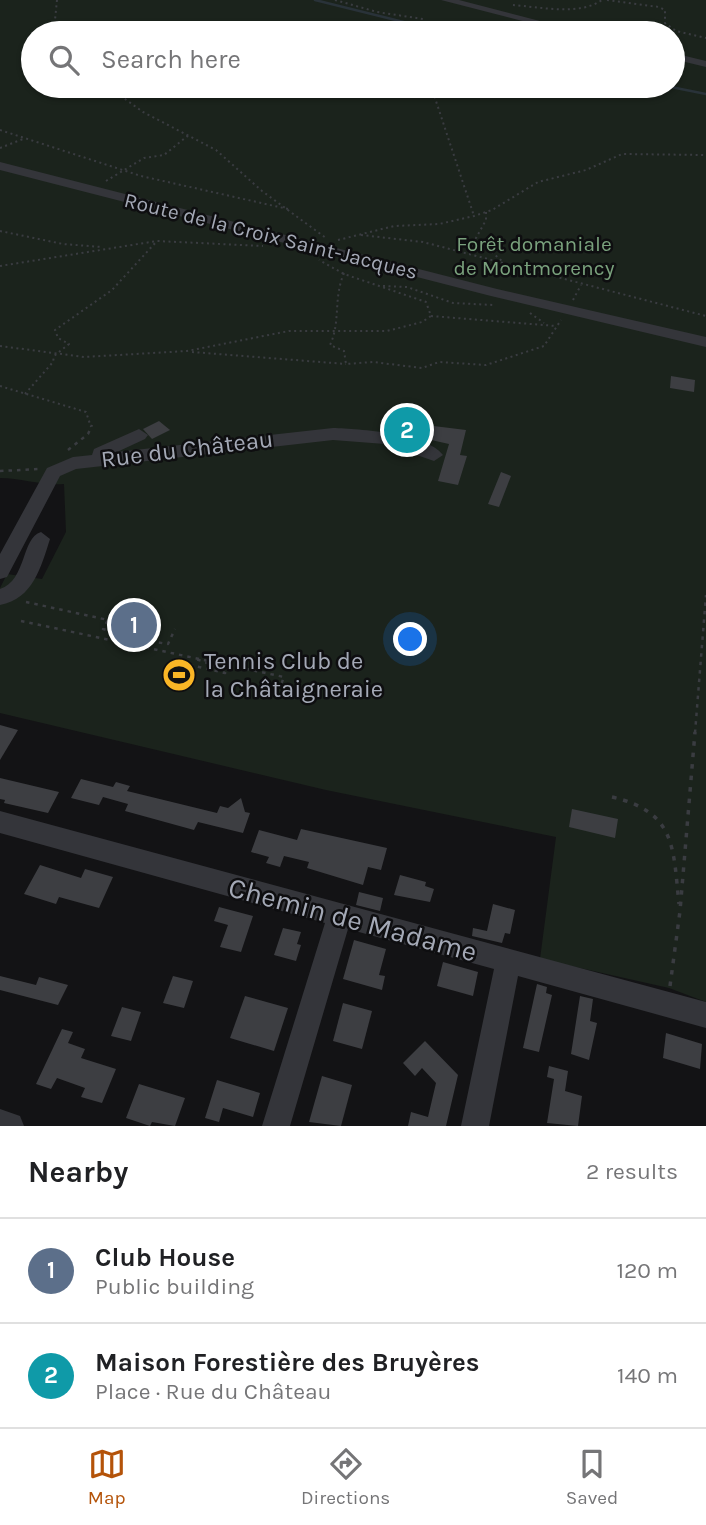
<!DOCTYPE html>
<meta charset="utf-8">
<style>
:root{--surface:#fff;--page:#f6f6f6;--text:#202124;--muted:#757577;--line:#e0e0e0;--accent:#b45309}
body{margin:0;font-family:Karla,sans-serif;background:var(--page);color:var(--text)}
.you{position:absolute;left:411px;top:640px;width:24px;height:24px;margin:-18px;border:5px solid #fff;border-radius:50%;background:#1a73e8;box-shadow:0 0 0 10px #1a73e833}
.badge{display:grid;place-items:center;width:46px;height:46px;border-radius:50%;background:var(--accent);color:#fff;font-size:23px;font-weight:700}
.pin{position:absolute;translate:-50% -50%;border:4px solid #fff;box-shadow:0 2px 7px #0006}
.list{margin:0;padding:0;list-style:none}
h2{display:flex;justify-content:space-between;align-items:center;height:91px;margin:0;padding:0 28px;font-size:30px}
h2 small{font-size:23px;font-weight:400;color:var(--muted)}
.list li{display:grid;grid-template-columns:46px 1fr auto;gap:21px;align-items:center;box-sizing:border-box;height:105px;padding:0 28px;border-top:2px solid var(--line)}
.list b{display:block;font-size:26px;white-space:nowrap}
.list p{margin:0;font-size:23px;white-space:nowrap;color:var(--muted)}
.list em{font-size:23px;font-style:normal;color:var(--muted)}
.icon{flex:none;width:38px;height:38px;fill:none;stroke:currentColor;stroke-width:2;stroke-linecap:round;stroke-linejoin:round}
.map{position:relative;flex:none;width:706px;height:1126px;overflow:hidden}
.search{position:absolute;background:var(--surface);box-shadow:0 2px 5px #0004;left:21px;right:21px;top:21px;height:77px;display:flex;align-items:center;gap:18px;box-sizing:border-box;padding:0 24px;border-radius:38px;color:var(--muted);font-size:26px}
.sheet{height:301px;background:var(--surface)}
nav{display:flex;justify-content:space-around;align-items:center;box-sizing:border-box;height:98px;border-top:2px solid var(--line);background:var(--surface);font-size:19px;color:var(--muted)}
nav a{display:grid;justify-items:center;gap:4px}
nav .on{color:var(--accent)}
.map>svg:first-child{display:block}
</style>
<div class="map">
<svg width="706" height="1126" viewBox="0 0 706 1126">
<rect width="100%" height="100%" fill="#131315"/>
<path fill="#1b231c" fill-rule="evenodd" d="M0,0H706V1002L669,988L540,959L556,837L326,790L0,713V588L7,574L42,579L66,532L64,484C42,486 22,478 0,478ZM33,33H673V86H33Z"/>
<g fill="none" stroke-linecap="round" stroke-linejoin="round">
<g stroke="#293239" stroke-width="2.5">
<polyline points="315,0 448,33"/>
<polyline points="666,86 706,94"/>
</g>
</g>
<g fill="#3d3e42">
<polygon points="671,376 695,380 694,392 670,388"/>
<polygon points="385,420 466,430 460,455 467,456 458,485 438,481 449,444 382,429"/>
<polygon points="159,421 170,430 152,439 143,429"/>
<polygon points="501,472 511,476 499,507 488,504"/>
<polygon points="124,611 150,616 151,631 144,637 139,632 136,635 119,630 117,616"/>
<polygon points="0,725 18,730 0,760"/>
<polygon points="0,778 38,787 59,792 48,813 4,803 5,800 0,799"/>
<polygon points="81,779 113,787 116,782 130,786 127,791 217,813 220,806 228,808 241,798 245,812 250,813 243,833 198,822 194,830 125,811 128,804 103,797 99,805 71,798"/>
<polygon points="572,809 618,819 615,838 569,827"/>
<polygon points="301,829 387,848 381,870 368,867 363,885 307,868 309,862 284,856 280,867 266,863 269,857 251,852 259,830 297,840"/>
<polygon points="40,865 81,878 85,869 113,877 99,908 59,897 56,904 24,894"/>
<polygon points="400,875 426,882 425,886 434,889 430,902 394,895"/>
<polygon points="359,892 383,898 380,911 356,905"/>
<polygon points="493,904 515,910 510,934 505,933 502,943 472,936 473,928 487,931"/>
<polygon points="219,907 253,916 241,952 220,947 228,925 214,921"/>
<polygon points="283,928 301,932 297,944 301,945 296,961 274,955"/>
<polygon points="354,940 386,949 379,975 385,976 382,990 343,979"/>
<polygon points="443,962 478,972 473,996 437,986"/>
<polygon points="0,976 36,985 39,977 68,985 58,1005 0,990"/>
<polygon points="173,976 193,981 184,1008 163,1003"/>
<polygon points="537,984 547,987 546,993 552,995 539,1052 523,1048"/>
<polygon points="245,996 288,1008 274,1051 230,1038"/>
<polygon points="580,996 593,999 590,1021 597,1023 589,1060 571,1054"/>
<polygon points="343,1003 372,1011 362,1049 333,1041"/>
<polygon points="122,1007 141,1012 131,1041 111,1036"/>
<polygon points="62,1029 73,1032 68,1043 85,1049 81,1058 116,1069 102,1103 81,1097 85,1088 57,1078 51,1089 36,1084"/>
<polygon points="666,1033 702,1044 700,1069 663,1058"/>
<polygon points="425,1041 458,1075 446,1126 408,1126 411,1112 428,1117 436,1083 422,1068 415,1076 403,1063"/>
<polygon points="549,1066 568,1071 565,1091 582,1096 578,1126 547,1123 554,1079 547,1077"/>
<polygon points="322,1076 352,1085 341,1126 309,1122"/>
<polygon points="217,1080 260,1093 253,1117 223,1108 219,1122 205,1118"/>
<polygon points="139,1084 185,1098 175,1126 152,1122 150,1126 126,1118"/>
</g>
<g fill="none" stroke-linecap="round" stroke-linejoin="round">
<g stroke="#3a3c41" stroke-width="2" stroke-dasharray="2 3.5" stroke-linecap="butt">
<polyline points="57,0 55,20 63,33"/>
<polyline points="335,0 377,12 423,19 425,22 417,25 411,33"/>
<polyline points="607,0 659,7 665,10 665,23 676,31 706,38"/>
<path d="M513,5C540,7 579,16 602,0"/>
<polyline points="107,86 143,112 216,150 262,191 326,238"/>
<polyline points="431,86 474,216"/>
<polyline points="0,130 141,176 288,209"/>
<polyline points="0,148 23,139"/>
<polyline points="106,181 144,158 164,155 190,134"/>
<polyline points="486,212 486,220 476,238 503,262"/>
<polyline points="0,231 63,244 102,247"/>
<polyline points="361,235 423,242 706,316"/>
<polyline points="338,240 394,226 439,224 474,216 492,210 538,182 586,170 622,154 706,155"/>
<polyline points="0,266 157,241 263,246"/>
<path d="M344,273C333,299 341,321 330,345L344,351L346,364L373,362L422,368L439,362L486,365L544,346L561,320"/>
<polyline points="383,286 407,287 453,303 493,305"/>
<polyline points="573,300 581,285"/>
<polyline points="530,313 544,323"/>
<polyline points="431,316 556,326"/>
<polyline points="0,346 84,357 187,351 289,331 387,331 422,322 431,316 426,302 344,274 319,260"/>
<polyline points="192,352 346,364"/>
<polyline points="0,386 86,412 91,427"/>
<polyline points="25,394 53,362 54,356 69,344 58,338 55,330 112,290 157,241"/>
</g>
<g stroke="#3a3c41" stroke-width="2.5" stroke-dasharray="3.5 5" stroke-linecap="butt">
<polyline points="68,450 88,434 92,425"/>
<polyline points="0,471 39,469"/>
<polyline points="26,602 108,620 103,629 142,640 140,644"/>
<polyline points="21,621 284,677 280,687"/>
<polyline points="142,640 168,644 175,629"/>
<polyline points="173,661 225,673 227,670 193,658"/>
<polyline points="695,733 706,595"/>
</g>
<g stroke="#3a3c41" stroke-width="3.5" stroke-dasharray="4.5 7" stroke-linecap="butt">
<path d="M612,797C676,812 673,847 679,904"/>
<polyline points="670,986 680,911 695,732"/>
</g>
<g fill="#34353a" fill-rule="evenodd">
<polygon points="441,0 459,0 586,33 569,33"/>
<polygon points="673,53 706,61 706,67 673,59"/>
<polygon points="0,162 497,289 706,337 706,347 491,296 0,170"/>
<path d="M333,428C359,429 427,433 443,455L434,461L385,444L333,440L76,469L60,476L7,577L0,579V554L47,468L73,457L92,455L94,449L139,429L148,435L145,439L117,452Z"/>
<path d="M41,532L50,539C41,567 33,599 0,605V589C27,580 21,538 41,532Z"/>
<polygon points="0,811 706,1002 706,1028 518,976 489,1126 461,1126 494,969 348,929 290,1126 262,1126 325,923 0,833"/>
<polygon points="0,1109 20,1116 24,1126 0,1126"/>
</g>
</g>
<defs>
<symbol id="stadium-disc" viewBox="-11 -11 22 22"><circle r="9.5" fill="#fab626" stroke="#0e0e10"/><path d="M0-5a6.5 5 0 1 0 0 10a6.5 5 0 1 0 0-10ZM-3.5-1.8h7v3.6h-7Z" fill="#111"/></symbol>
</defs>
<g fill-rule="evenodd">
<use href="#stadium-disc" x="160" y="656" width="38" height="38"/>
</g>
<g text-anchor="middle" stroke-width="5" stroke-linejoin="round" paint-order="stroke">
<g font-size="21" fill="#a4a9b6" stroke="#0e0e10">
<text transform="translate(271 236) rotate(14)" y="7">Route de la Croix Saint-Jacques</text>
</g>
<g font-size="21" fill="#7aa27d" stroke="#0e0e10">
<text x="534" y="251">Forêt domaniale<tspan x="534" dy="24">de Montmorency</tspan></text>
</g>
<g font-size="24" fill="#a4a9b6" stroke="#0e0e10">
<text transform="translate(187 449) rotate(-7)" y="8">Rue du Château</text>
</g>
<g font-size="24" fill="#a4a9b6" stroke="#0e0e10" text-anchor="start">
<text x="204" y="669">Tennis Club de<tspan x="204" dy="28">la Châtaigneraie</tspan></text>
</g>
<g font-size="28" fill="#a4a9b6" stroke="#0e0e10">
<text transform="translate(353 919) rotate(15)" y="10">Chemin de Madame</text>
</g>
</g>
</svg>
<div class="you"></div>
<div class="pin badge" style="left:134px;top:625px;background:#5c6f8a">1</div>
<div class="pin badge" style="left:407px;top:430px;background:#0f9aa8">2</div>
<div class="search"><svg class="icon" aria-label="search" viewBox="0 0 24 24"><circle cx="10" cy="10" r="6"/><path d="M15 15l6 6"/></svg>Search here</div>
</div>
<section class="sheet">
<h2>Nearby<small>2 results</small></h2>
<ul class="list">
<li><span class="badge" style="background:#5c6f8a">1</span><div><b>Club House</b><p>Public building</p></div><em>120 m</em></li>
<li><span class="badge" style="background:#0f9aa8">2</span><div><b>Maison Forestière des Bruyères</b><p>Place · Rue du Château</p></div><em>140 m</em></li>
</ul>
</section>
<nav>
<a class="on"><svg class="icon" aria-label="map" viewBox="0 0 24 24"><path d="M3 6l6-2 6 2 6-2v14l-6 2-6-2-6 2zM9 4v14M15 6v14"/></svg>Map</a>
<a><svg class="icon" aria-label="directions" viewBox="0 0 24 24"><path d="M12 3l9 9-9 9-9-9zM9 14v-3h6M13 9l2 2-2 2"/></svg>Directions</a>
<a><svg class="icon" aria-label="saved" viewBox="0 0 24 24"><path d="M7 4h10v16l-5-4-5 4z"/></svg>Saved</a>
</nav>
